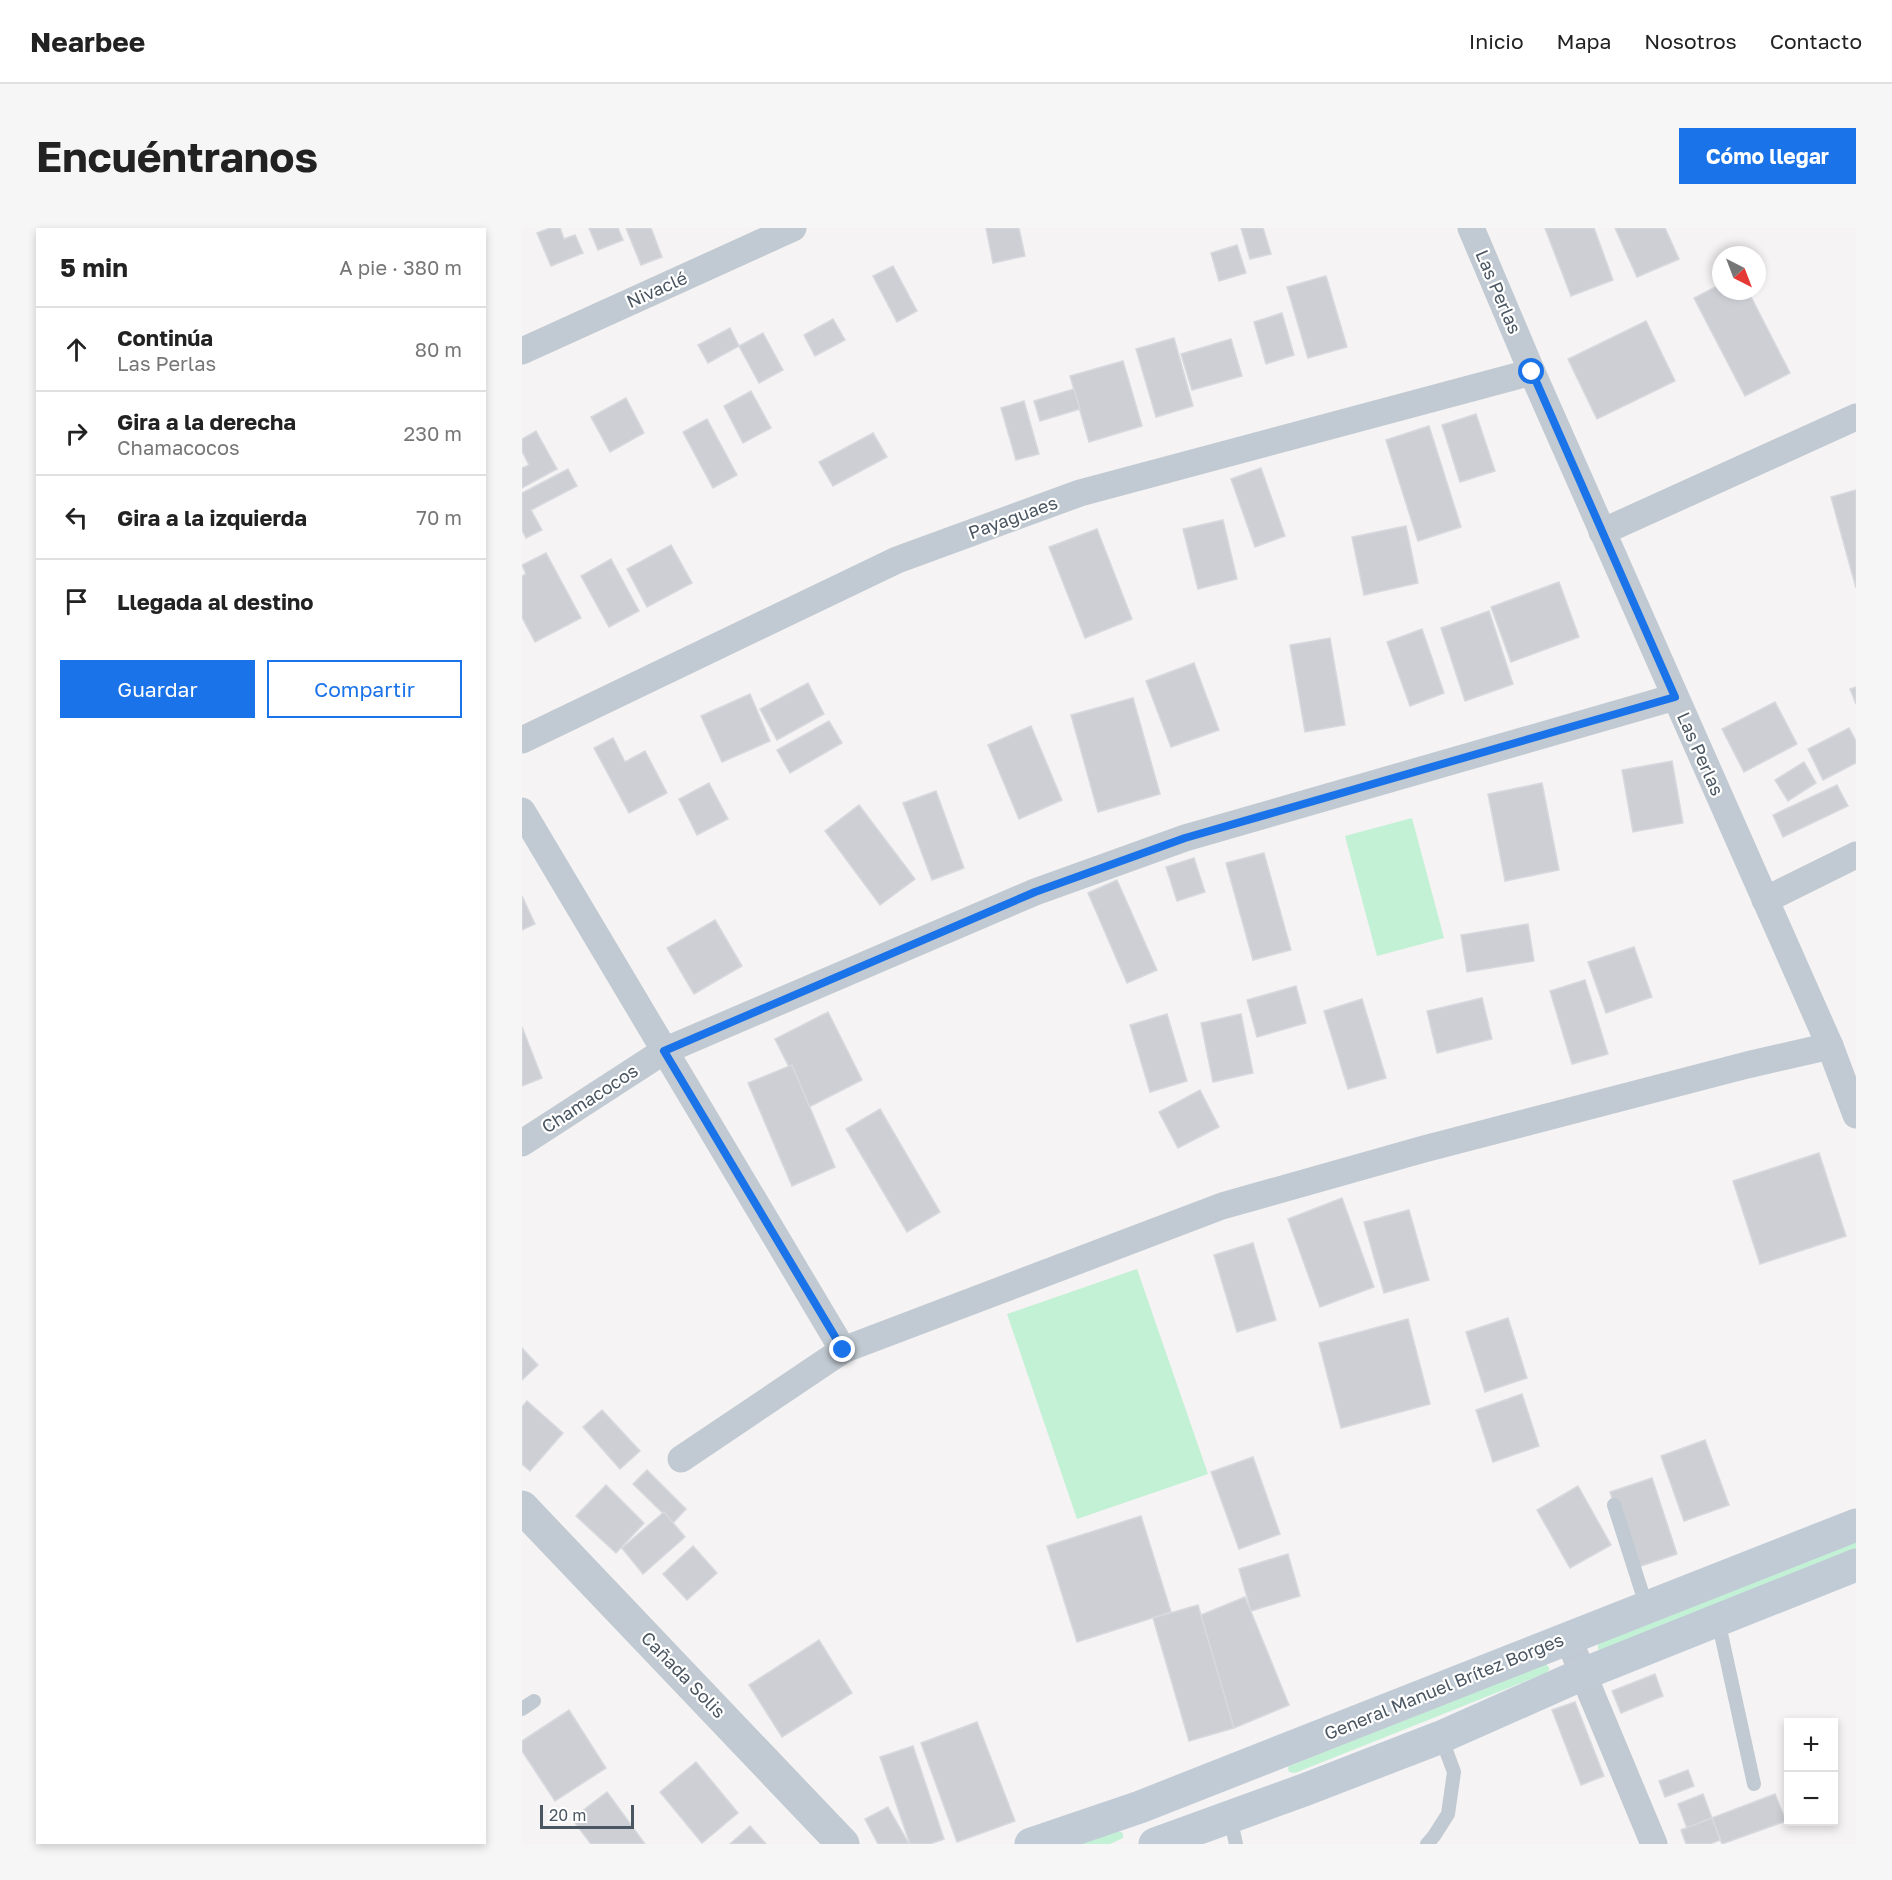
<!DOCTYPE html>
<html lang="es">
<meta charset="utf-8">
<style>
:root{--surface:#fff;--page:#f6f6f6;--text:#222;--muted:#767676;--line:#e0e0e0;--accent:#1a73e8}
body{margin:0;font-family:"Golos Text",sans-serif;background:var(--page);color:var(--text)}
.controls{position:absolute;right:18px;bottom:18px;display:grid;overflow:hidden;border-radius:0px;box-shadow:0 3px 9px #0003}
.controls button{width:54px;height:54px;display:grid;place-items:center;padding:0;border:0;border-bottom:2px solid var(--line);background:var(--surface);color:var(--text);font:30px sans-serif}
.compass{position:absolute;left:1190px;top:18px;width:54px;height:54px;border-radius:50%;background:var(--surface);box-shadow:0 3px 9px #0003;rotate:138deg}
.scale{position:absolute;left:18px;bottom:15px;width:94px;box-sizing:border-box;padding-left:6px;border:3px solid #4a5661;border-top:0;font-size:16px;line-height:21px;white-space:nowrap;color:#4a5661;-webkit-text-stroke:4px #fff;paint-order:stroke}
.stop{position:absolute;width:18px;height:18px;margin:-14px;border:4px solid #1a73e8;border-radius:50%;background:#fff}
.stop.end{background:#1a73e8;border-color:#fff;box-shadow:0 2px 6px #0008}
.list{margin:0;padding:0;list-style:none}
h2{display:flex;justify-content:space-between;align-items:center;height:78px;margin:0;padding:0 24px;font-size:26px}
h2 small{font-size:20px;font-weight:400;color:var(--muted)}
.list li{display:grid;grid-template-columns:39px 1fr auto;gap:18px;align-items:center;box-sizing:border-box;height:84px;padding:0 24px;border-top:2px solid var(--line)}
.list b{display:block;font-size:22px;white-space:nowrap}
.list p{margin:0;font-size:20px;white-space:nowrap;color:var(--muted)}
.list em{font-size:20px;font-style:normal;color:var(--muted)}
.actions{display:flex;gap:12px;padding:18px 24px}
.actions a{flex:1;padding:14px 0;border:2px solid var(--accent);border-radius:0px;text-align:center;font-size:21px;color:var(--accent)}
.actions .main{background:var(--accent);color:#fff}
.icon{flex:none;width:33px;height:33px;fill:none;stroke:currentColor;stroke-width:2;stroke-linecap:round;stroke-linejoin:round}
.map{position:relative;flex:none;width:1334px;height:1616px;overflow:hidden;border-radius:0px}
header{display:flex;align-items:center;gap:36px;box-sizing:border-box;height:84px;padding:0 30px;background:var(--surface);border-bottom:2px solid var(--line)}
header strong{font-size:28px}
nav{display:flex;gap:33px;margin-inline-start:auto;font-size:21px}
.intro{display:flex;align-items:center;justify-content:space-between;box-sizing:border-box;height:144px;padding:0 36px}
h1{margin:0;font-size:42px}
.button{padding:15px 27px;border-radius:0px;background:var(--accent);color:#fff;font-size:21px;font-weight:700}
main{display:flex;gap:36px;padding:0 36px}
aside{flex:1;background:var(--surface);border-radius:0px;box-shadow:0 3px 9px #0003}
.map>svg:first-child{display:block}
</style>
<header>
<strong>Nearbee</strong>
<nav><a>Inicio</a><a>Mapa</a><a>Nosotros</a><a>Contacto</a></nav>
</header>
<div class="intro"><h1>Encuéntranos</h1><a class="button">Cómo llegar</a></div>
<main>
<aside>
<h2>5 min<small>A pie · 380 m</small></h2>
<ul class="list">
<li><svg class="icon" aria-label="ahead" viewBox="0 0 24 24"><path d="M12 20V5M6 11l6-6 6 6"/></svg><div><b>Continúa</b><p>Las Perlas</p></div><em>80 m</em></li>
<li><svg class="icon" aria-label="right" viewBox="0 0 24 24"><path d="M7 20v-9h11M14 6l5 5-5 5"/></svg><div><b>Gira a la derecha</b><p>Chamacocos</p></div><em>230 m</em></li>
<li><svg class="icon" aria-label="left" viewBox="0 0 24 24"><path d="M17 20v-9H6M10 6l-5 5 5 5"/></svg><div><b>Gira a la izquierda</b></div><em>70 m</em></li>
<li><svg class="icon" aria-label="arrive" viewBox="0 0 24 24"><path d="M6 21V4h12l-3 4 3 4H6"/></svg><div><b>Llegada al destino</b></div></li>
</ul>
<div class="actions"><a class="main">Guardar</a><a>Compartir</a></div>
</aside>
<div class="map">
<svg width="1334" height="1616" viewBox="0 0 1334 1616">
<rect width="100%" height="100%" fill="#f5f3f3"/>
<g fill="#c3f1d5">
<polygon points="890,590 922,710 855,728 823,608"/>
<polygon points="615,1041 686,1246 555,1291 485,1086"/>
<polygon points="1334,1311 1334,1322 1078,1422 1076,1421 1076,1415"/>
<polygon points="1024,1436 1028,1441 1024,1445 773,1545 767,1544 766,1540 767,1538"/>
<polygon points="596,1603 601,1605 601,1610 588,1616 555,1616"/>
</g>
<g fill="#cdcfd5" stroke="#d7d9de" stroke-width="1.5">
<polygon points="28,0 38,0 42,11 53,7 61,25 29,38 15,5"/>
<polygon points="67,0 96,0 101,12 76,22"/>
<polygon points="104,0 129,0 140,29 119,37"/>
<polygon points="464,0 497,0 503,28 471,35"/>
<polygon points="719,0 741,0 749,26 728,31"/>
<polygon points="1023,0 1072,0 1091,52 1049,68"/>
<polygon points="1093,0 1143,0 1157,31 1115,49"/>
<polygon points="715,17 724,45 697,53 689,25"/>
<polygon points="371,38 395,83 375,94 351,48"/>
<polygon points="804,48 825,119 786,130 765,59"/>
<polygon points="1199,56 1199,63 1226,63 1268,145 1223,168 1172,70"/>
<polygon points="760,85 772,127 744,136 732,94"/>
<polygon points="311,91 323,112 293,128 282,107"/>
<polygon points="1124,93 1153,153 1075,191 1046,131"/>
<polygon points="208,100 217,118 186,135 176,117"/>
<polygon points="241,105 261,142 237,155 217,118"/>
<polygon points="652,110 671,178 634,189 614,121"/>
<polygon points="709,111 720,148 670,162 659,126"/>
<polygon points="601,133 620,198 567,214 548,148"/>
<polygon points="552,161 558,181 518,193 512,173"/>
<polygon points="229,163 249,200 221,215 202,178"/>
<polygon points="104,170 122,205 88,224 69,189"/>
<polygon points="502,173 517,226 494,232 479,180"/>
<polygon points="954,186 973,243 938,254 920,197"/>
<polygon points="185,191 215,247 191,260 161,204"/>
<polygon points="907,198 939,299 896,313 864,212"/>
<polygon points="14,203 35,241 0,260 0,240 7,237 0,223 0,211"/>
<polygon points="351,205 365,229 311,258 297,234"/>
<polygon points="739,240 763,308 733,319 709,251"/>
<polygon points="46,241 55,258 9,282 20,302 4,310 0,302 0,265"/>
<polygon points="1334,262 1334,360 1309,269"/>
<polygon points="701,292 715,351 676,361 661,301"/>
<polygon points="884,298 896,355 842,367 830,309"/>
<polygon points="575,301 610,391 563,410 527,319"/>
<polygon points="149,317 170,355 125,379 105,341"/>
<polygon points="24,325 59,390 13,414 0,389 0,348 4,346 0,337"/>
<polygon points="89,331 117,383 87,399 59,348"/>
<polygon points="1037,354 1057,409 989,434 969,379"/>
<polygon points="967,383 991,456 943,473 919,400"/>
<polygon points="900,401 922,465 888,478 865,414"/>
<polygon points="808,410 823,497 783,504 768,417"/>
<polygon points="672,435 697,502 649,519 624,453"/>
<polygon points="286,455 302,486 255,512 238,481"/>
<polygon points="1334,459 1334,476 1328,461"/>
<polygon points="228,466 248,513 200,534 179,488"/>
<polygon points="611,470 638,566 576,584 549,487"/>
<polygon points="1253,474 1275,516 1222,544 1200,501"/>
<polygon points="307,493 320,515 268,545 255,522"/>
<polygon points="509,498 540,572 497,591 466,517"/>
<polygon points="1327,500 1334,513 1334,535 1301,552 1286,521"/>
<polygon points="91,510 103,534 123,523 145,565 107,585 72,520"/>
<polygon points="1150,533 1161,595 1111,604 1100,542"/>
<polygon points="1282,534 1294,555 1266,573 1253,552"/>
<polygon points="187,555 206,591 175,607 157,571"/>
<polygon points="1020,555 1037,642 983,653 966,566"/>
<polygon points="1315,557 1326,578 1261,609 1251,587"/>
<polygon points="414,563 442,640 410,652 381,575"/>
<polygon points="337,577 393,651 358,677 303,603"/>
<polygon points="742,625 769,722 731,732 704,635"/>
<polygon points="672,630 683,664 655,673 644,639"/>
<polygon points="595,652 635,742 605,755 566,665"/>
<polygon points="0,668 13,696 0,702"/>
<polygon points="193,692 220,738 172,766 145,720"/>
<polygon points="1006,696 1012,733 945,744 939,707"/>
<polygon points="1112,719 1130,769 1084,785 1066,734"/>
<polygon points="1063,752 1086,826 1050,836 1028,763"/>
<polygon points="774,758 784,795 735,809 725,772"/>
<polygon points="960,770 970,811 915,825 905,783"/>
<polygon points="840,771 864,850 826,861 802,783"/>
<polygon points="306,784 340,852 287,879 253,811"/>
<polygon points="645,786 665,853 628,864 608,797"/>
<polygon points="719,786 731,845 691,854 679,795"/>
<polygon points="0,799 20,850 0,858"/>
<polygon points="270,837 313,939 270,958 226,855"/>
<polygon points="678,862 697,899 656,920 637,884"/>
<polygon points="358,881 418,984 385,1004 324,901"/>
<polygon points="1297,925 1324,1008 1238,1036 1211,953"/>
<polygon points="820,970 852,1059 798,1079 766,991"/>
<polygon points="887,982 907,1052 862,1065 842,994"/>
<polygon points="731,1015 754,1092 715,1104 692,1027"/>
<polygon points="986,1090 1005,1150 963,1164 944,1104"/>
<polygon points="886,1091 908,1176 819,1200 797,1115"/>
<polygon points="0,1120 16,1137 0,1152"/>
<polygon points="1000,1166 1017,1218 971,1234 954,1182"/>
<polygon points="5,1173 41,1205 8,1243 0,1236 0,1179"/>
<polygon points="80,1182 118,1223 98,1241 61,1199"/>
<polygon points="1183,1212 1207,1277 1162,1293 1139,1228"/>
<polygon points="731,1229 758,1306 717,1321 689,1244"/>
<polygon points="125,1242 164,1281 151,1295 111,1256"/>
<polygon points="1130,1250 1155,1326 1113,1340 1088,1264"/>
<polygon points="84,1257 122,1295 94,1325 54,1288"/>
<polygon points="1056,1258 1089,1317 1048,1340 1015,1282"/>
<polygon points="142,1284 163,1309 121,1346 100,1320"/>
<polygon points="619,1288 649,1384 555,1414 525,1318"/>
<polygon points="171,1318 195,1345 165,1372 141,1346"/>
<polygon points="766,1326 778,1368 729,1383 717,1341"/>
<polygon points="723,1369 767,1477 712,1500 667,1392"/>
<polygon points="676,1377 712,1500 667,1513 631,1390"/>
<polygon points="297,1412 330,1465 260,1509 227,1457"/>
<polygon points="1133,1446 1141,1468 1099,1485 1090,1463"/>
<polygon points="1053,1474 1082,1548 1059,1557 1030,1482"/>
<polygon points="47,1482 84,1540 33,1573 0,1523 0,1513"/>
<polygon points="455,1494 493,1593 435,1614 399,1515"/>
<polygon points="391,1518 422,1611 408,1616 388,1616 358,1529"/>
<polygon points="174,1534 216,1585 180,1615 138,1564"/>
<polygon points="1166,1542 1172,1558 1143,1569 1137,1553"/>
<polygon points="85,1564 123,1616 69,1616 50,1591"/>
<polygon points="1181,1566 1190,1590 1165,1600 1156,1576"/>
<polygon points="1253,1566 1264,1593 1200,1616 1190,1590"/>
<polygon points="366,1579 387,1616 356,1616 343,1591"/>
<polygon points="1190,1590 1198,1612 1188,1616 1164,1616 1159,1602"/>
<polygon points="228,1598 244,1616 208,1616"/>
</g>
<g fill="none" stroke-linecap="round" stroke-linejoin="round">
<g stroke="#c1cad2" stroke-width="14">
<polyline points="1092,1277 1125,1380"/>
<polyline points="1196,1392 1232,1556"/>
<polyline points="0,1481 12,1473"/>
<polyline points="708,1589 714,1616"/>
<polyline points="905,1616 912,1608 926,1586 932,1544 919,1509"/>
</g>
<g stroke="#c1cad2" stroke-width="27">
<polyline points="949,0 1010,144 1308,818 1334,887"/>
<polyline points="0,123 271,0"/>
<polyline points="1080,304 1334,189"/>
<polyline points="0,512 375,332 558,265 1010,144"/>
<polyline points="0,583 321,1122"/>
<polyline points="1243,672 1334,627"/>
<polyline points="0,915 142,823 513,664 663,610 1153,469"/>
<polyline points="159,1231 321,1122 700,978 902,921 1225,837 1308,818"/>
<polyline points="1046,1410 1132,1616"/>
</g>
<polyline stroke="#c1cad2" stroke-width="33" points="0,1279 321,1616"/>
<g stroke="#c1cbd6" stroke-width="33">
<polyline points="509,1616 618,1579 1334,1297"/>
<polyline points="633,1616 782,1562 919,1509 1061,1446 1334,1337"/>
</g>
</g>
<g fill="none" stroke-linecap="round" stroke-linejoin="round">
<polyline stroke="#1a73e8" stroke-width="8" points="321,1122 142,823 513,664 663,610 1153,469 1010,144"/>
</g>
<g text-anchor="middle" stroke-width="4.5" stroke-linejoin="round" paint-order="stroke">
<g font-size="18" fill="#4a5661" stroke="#fff">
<text transform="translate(135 62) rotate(-24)" y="6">Nivaclé</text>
<text transform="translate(976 64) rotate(67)" y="6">Las Perlas</text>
<text transform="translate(491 290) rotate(-20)" y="6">Payaguaes</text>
<text transform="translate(1178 526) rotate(66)" y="6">Las Perlas</text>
<text transform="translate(68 871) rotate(-33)" y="6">Chamacocos</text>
<text transform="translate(161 1447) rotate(46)" y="6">Cañada Solis</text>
<text transform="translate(922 1459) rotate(-22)" y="6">General Manuel Brítez Borges</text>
</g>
</g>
</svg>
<div class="controls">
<button>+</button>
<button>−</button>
</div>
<svg class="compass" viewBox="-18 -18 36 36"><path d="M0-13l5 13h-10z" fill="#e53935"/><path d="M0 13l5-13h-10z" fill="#767676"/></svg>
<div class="scale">20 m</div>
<div class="stop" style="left:1010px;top:144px"></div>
<div class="stop end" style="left:321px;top:1122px"></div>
</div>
</main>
